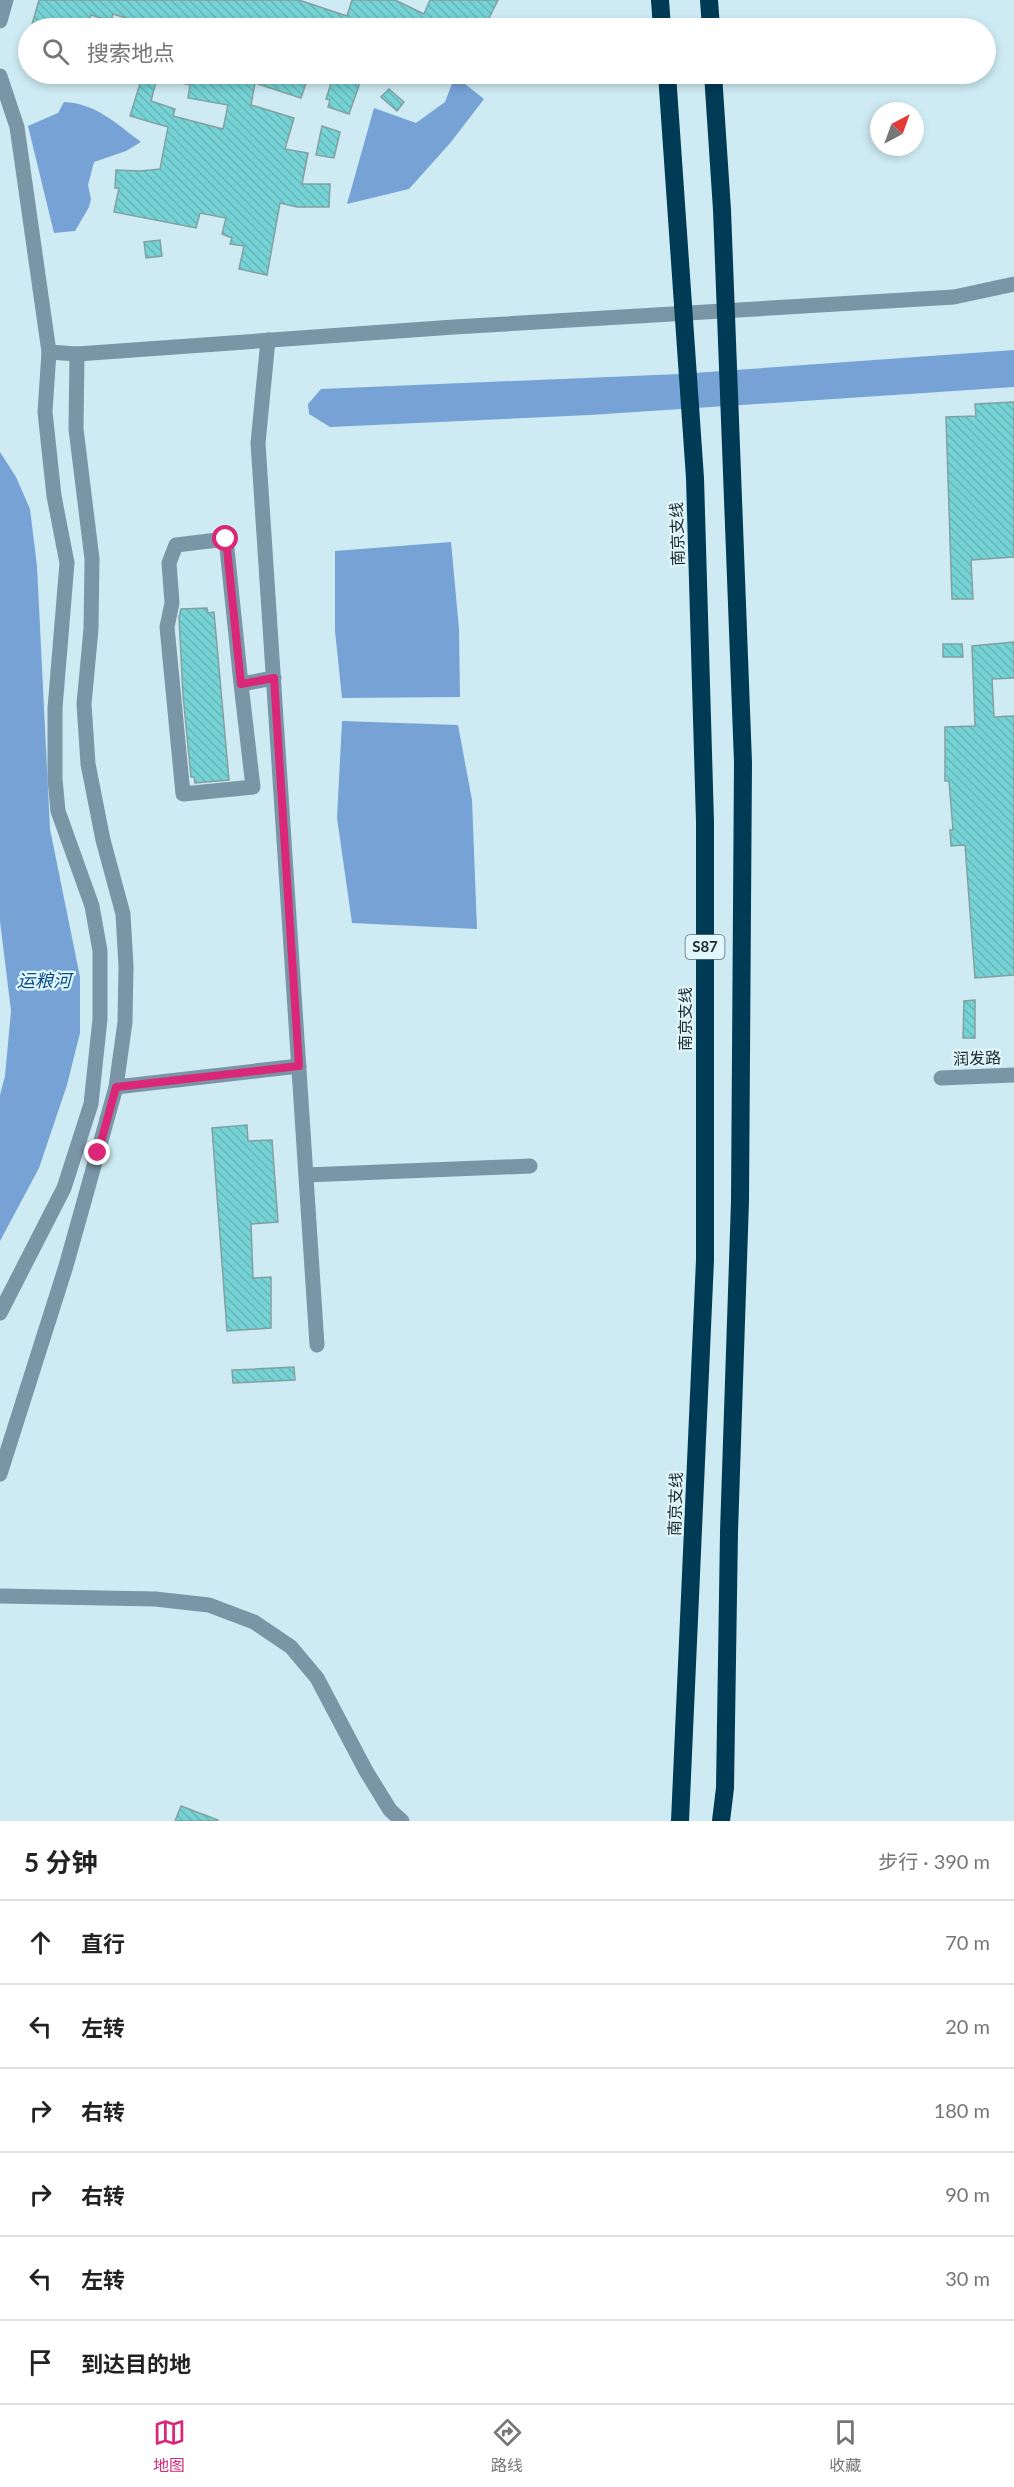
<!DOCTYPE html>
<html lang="zh">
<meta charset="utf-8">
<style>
:root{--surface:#fff;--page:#f2f2f2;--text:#222;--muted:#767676;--line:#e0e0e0;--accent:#db2777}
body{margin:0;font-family:Lato,"Noto Sans SC",sans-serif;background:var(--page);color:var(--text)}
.compass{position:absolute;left:870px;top:102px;width:54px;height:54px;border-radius:50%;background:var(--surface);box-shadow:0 3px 9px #0003;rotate:41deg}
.stop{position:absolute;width:18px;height:18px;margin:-14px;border:4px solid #db2777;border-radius:50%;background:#fff}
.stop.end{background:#db2777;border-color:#fff;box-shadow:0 2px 6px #0008}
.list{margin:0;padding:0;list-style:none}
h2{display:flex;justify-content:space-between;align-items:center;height:78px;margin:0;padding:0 24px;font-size:26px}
h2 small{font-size:20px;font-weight:400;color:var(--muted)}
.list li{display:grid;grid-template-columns:39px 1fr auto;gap:18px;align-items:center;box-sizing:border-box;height:84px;padding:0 24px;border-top:2px solid var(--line)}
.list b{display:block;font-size:22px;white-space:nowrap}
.list em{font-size:20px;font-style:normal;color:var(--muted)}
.icon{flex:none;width:33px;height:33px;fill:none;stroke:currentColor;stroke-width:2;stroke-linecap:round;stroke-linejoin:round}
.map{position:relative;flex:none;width:1014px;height:1821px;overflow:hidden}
.search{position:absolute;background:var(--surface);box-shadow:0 3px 9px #0003;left:18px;right:18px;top:18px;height:66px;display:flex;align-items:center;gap:15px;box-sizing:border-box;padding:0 21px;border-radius:33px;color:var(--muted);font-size:22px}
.sheet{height:582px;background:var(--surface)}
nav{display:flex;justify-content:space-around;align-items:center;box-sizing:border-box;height:84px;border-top:2px solid var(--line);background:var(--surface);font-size:16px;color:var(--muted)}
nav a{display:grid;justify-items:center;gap:3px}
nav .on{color:var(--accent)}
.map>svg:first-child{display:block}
</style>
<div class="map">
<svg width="1014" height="1821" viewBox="0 0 1014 1821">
<defs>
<pattern id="building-back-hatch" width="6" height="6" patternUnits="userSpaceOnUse" patternTransform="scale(1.5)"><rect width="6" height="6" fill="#76d3d5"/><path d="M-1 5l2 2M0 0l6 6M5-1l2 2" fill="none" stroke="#66b5b7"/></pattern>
</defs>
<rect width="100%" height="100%" fill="#ceebf3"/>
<g fill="#77a2d5">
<polygon points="455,76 484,99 451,142 409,189 347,204 374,108 416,123 445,102"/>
<path d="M64,102C95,103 117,124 141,142L126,151L94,162L88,185L91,199L89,207L75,231L54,233L28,126L58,113Z"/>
<polygon points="1014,350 1014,387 590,415 330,427 309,414 308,404 321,389 680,374"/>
<polygon points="0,452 16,477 30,509 37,566 50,829 80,977 80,1033 67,1085 39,1168 0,1241 0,1095 5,1076 11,1011 0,921"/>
<polygon points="451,542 459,629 460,697 342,698 335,631 335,551"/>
<polygon points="342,721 458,725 472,800 477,929 352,923 337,818"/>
</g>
<g fill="url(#building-back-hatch)" stroke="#83a0a0" stroke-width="1.5">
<polygon points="39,0 299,0 347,16 352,0 395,0 424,14 430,0 498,0 484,28 158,28 113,14 111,21 91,15 87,28 60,22 59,28 31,28"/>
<polygon points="143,74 158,74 151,101 175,109 173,116 223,129 228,105 188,98 190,85 160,78 161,74 309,74 301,98 255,83 251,105 294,118 285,149 308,153 302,184 330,184 329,207 297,207 280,203 267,275 239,269 244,246 230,244 232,238 222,234 226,218 200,213 196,228 114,212 119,188 115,188 116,170 140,171 160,169 168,127 130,116"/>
<polygon points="334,74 363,74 349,114 328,107 330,100 326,99"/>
<polygon points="389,89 404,102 397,111 381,97"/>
<polygon points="322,126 340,132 334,158 316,155"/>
<polygon points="160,240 162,256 146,258 144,242"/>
<polygon points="1014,402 1014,557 971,560 973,599 952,599 946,417 976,416 975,404"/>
<polygon points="207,608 208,613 214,612 229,780 195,783 194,777 191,777 183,695 179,617 181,609"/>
<polygon points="1014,642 1014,678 992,679 994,717 1014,716 1014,975 975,978 965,845 951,846 950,830 953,830 949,781 945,781 945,727 975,726 972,646"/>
<polygon points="943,644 962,644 963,657 943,657"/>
<polygon points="975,1000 975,1038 963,1038 964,1001"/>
<polygon points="247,1125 248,1141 272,1140 278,1222 251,1224 253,1278 271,1277 271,1328 227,1331 212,1128"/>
<polygon points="294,1367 295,1380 233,1383 232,1370 234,1370"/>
<polygon points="181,1806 218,1820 218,1821 175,1821"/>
</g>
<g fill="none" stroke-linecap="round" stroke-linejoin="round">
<g stroke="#7a95a6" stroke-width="15">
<polyline points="0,21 6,0"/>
<polyline points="268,340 258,443 317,1345"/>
<polyline points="49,352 77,354 454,327 954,297 1014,284"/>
<polyline points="241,684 253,787 183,794 167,627 172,603 169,563 176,545 226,539 241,684 274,678"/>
<polyline points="941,1078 1014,1075"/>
<polyline points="116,1087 299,1066"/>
<polyline points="306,1175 530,1166"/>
<polyline points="0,1313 64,1188 91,1104 100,1019 100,951 92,906 58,811 55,779 55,708 67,563 54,496 45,412 49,352 17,127 0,76"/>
<polyline points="0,1474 66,1266 116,1087 125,1022 126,966 123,914 103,840 88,764 84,704 91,629 92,559 76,429 77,354"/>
<polyline points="0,1596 155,1599 209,1605 254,1622 291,1647 317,1678 366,1771 390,1810 402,1821"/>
</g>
<g stroke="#003b55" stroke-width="18">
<polyline points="660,0 662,28"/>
<polyline points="709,0 711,28"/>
<polyline points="667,74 695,478 705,822 705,1260 680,1821"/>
<polyline points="713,74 722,210 743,762 740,1201 729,1532 725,1788 721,1821"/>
</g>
</g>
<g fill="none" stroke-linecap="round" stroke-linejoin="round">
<polyline stroke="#db2777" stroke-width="8" points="98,1153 116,1087 299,1066 274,678 241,684 226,539"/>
</g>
<g text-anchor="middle" stroke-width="4.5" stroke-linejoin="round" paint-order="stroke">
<rect fill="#dff7fd" stroke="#5a696d" stroke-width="1.5" x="685.5" y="935" width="39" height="24" rx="4.5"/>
<g font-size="15" font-weight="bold" fill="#212c2f">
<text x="705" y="952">S87</text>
</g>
<g font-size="16" fill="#212c2f" stroke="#dff7fd">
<text transform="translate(677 534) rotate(-92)" y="6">南京支线</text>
<text transform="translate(685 1019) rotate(-90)" y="6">南京支线</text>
<text transform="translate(977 1058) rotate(-2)" y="6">润发路</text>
<text transform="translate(675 1504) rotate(-88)" y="6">南京支线</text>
</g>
<g font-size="18" font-style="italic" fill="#0c4b89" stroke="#dff7fd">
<text x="44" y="987">运粮河</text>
</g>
</g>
</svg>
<svg class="compass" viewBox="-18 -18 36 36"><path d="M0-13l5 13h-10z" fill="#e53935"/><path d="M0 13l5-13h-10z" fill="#767676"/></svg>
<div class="stop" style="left:226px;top:539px"></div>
<div class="stop end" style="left:98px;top:1153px"></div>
<div class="search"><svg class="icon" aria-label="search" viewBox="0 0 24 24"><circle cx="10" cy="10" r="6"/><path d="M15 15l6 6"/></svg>搜索地点</div>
</div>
<section class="sheet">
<h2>5 分钟<small>步行 · 390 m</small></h2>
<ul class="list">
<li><svg class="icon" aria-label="ahead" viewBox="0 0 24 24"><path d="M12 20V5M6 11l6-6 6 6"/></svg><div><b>直行</b></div><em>70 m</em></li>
<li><svg class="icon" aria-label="left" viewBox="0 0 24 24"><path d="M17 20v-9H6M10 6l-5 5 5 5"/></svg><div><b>左转</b></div><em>20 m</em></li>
<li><svg class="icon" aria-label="right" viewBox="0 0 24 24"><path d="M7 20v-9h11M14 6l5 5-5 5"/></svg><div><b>右转</b></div><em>180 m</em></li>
<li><svg class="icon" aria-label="right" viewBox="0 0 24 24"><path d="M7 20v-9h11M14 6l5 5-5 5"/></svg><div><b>右转</b></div><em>90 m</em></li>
<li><svg class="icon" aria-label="left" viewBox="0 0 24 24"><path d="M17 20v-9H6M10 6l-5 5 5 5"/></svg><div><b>左转</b></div><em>30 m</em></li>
<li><svg class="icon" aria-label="arrive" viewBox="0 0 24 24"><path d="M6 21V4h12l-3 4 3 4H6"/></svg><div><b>到达目的地</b></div></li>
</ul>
</section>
<nav>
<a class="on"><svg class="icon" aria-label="map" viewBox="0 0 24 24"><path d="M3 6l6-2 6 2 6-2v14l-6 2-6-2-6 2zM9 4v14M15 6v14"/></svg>地图</a>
<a><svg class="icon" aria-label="directions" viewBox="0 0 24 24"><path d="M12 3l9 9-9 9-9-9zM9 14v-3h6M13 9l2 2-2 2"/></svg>路线</a>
<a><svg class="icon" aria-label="saved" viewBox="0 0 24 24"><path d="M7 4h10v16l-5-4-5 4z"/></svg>收藏</a>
</nav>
